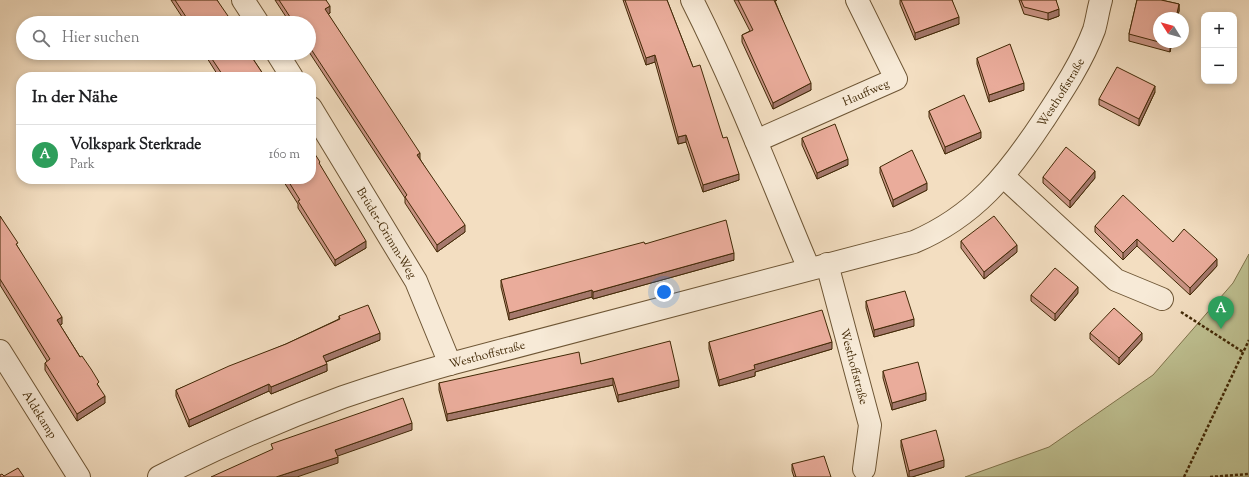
<!DOCTYPE html>
<html lang="de">
<meta charset="utf-8">
<style>
:root{--surface:#fff;--page:#f6f6f6;--text:#202124;--muted:#757577;--line:#e0e0e0;--accent:#2563eb}
body{margin:0;font-family:"Sorts Mill Goudy",serif;background:var(--page);color:var(--text)}
.controls{position:absolute;right:12px;top:12px;display:grid;overflow:hidden;border-radius:8px;box-shadow:0 2px 6px #0003}
.controls button{width:36px;height:36px;display:grid;place-items:center;padding:0;border:0;border-bottom:1px solid var(--line);background:var(--surface);color:var(--text);font:20px sans-serif}
.compass{position:absolute;left:1153px;top:12px;width:36px;height:36px;border-radius:50%;background:var(--surface);box-shadow:0 2px 6px #0003;rotate:307deg}
.you{position:absolute;left:664px;top:292px;width:14px;height:14px;margin:-10px;border:3px solid #fff;border-radius:50%;background:#1a73e8;box-shadow:0 0 0 6px #1a73e833}
.badge{display:grid;place-items:center;width:26px;height:26px;border-radius:50%;background:var(--accent);color:#fff;font-size:13px;font-weight:700}
.pin{position:absolute;translate:-50% -33px;filter:drop-shadow(0 1px 2px #0008)}
.pin::after{content:'';position:absolute;top:21px;width:14px;height:12px;background:inherit;clip-path:polygon(0 0,100% 0,50% 100%)}
.list{margin:0;padding:0;list-style:none}
h2{display:flex;justify-content:space-between;align-items:center;height:52px;margin:0;padding:0 16px;font-size:17px}
h2 small{font-size:13px;font-weight:400;color:var(--muted)}
.list li{display:grid;grid-template-columns:26px 1fr auto;gap:12px;align-items:center;box-sizing:border-box;height:60px;padding:0 16px;border-top:1px solid var(--line)}
.list b{display:block;font-size:15px;white-space:nowrap}
.list p{margin:0;font-size:13px;white-space:nowrap;color:var(--muted)}
.list em{font-size:13px;font-style:normal;color:var(--muted)}
.icon{flex:none;width:22px;height:22px;fill:none;stroke:currentColor;stroke-width:2;stroke-linecap:round;stroke-linejoin:round}
.map{position:relative;flex:none;width:1249px;height:477px;overflow:hidden}
.search{position:absolute;background:var(--surface);box-shadow:0 2px 6px #0003;left:16px;top:16px;width:300px;height:44px;display:flex;align-items:center;gap:10px;box-sizing:border-box;padding:0 14px;border-radius:22px;color:var(--muted);font-size:15px}
.panel{position:absolute;background:var(--surface);box-shadow:0 2px 6px #0003;left:16px;top:72px;width:300px;height:112px;border-radius:16px}
.map>svg:first-child{display:block}
</style>
<div class="map">
<svg width="1249" height="477" viewBox="0 0 1249 477">
<rect width="100%" height="100%" fill="#f3dec1"/>
<filter id="stains"><feTurbulence type="fractalNoise" baseFrequency=".005" numOctaves="4"/><feColorMatrix values="0 0 0 0 .2 0 0 0 0 .09 0 0 0 0 .02 0 0 0 .5 -.17"/></filter>
<radialGradient id="worn" r=".72"><stop offset=".6" stop-color="#630" stop-opacity="0"/><stop offset="1" stop-color="#630" stop-opacity=".3"/></radialGradient>
<polygon fill="#bec091" stroke="#80744c" points="1249,254 1249,477 965,477 1049,447 1153,375 1233,283"/>
<g fill="none" stroke-linecap="round" stroke-linejoin="round">
<defs>
<g id="minor">
<polyline points="243,0 258,23"/>
<path d="M692,0C736,87 771,179 809,269"/>
<polyline points="277,53 292,77"/>
<path id="s1" d="M311,108L416,281L450,364"/>
<path id="s2" d="M756,141L896,79L857,0"/>
<polyline points="1004,177 1116,280 1162,299"/>
<path id="s3" d="M827,264L870,425L864,469"/>
<path id="s4" d="M0,351L79,477"/>
<path id="s5" d="M159,477C218,447 280,420 343,397C378,385 414,374 450,364L914,242C975,216 1008,174 1043,121C1062,92 1082,62 1094,30C1097,20 1098,10 1101,0"/>
</g>
</defs>
<use href="#minor" stroke="#6e5635" stroke-width="24"/>
<g stroke="#422906" stroke-width="2.5" stroke-dasharray="3 2" stroke-linecap="butt">
<polyline points="1181,312 1243,352"/>
<polyline points="1184,477 1249,340"/>
<polyline points="1210,477 1249,474"/>
</g>
<use href="#minor" stroke="#f7ead7" stroke-width="22"/>
</g>
<g fill="#c99485" stroke="#422906">
<polygon points="171,0 217,0 230,23 186,23"/>
<polygon points="275,0 326,0 330,13 328,14 420,159 465,232 437,252 405,203 405,198 309,52 309,23 290,23"/>
<polygon points="623,0 667,0 693,67 723,138 739,180 703,192 686,142 678,144 655,62 646,65"/>
<polygon points="734,0 777,0 775,1 811,90 773,109 742,42 742,35 750,31"/>
<polygon points="900,0 952,0 959,24 915,40 900,4"/>
<polygon points="1019,0 1056,0 1059,16 1048,20 1024,14"/>
<polygon points="1137,0 1161,0 1179,4 1179,11 1177,18 1159,18 1159,42 1172,42 1170,52 1129,41 1129,34"/>
<polygon points="205,53 249,53 265,77 219,77 207,58 207,55"/>
<polygon points="977,58 1024,90 989,102 977,64"/>
<polygon points="1155,92 1139,126 1099,105 1099,99"/>
<polygon points="929,111 981,138 945,154 929,117"/>
<polygon points="802,138 848,165 817,179 802,145"/>
<polygon points="320,165 366,248 335,266 298,208 298,204 282,179 311,179"/>
<polygon points="880,167 927,190 893,207 880,173"/>
<polygon points="1043,177 1095,178 1070,208 1043,183"/>
<polygon points="0,216 62,324 60,325 99,387 105,403 77,421 45,370 45,363 47,361 0,285"/>
<polygon points="1095,226 1173,242 1217,266 1190,295 1137,246 1123,260 1095,232"/>
<polygon points="961,241 1017,252 984,279 961,248"/>
<polygon points="645,244 734,260 593,299 592,297 509,320 501,287 501,280"/>
<polygon points="1078,293 1055,321 1031,301 1031,295"/>
<polygon points="866,301 914,326 874,337 866,308"/>
<polygon points="339,316 380,340 326,362 327,371 271,394 269,391 189,427 176,396 176,390 286,344 339,319"/>
<polygon points="1090,333 1142,340 1119,365 1090,339"/>
<polygon points="709,342 832,349 755,372 755,376 719,386 709,349"/>
<polygon points="581,364 679,387 618,402 613,385 447,421 439,390 439,383"/>
<polygon points="883,371 926,400 892,410 883,378"/>
<polygon points="901,440 944,467 912,477 908,477 901,447"/>
<polygon points="792,464 831,477 794,477 792,471"/>
</g>
<g fill="#a4786c" stroke="#422906">
<polygon points="1179,4 1179,11 1177,18 1176,18"/>
<polygon points="330,6 330,13 325,16 325,9"/>
<polygon points="1059,9 1059,16 1048,20 1048,13"/>
<polygon points="959,17 959,24 915,40 915,33"/>
<polygon points="1171,42 1172,42 1170,52 1170,45"/>
<polygon points="655,55 655,62 646,65 646,58"/>
<polygon points="811,83 811,90 773,109 773,103"/>
<polygon points="1024,83 1024,90 989,102 989,95"/>
<polygon points="1155,86 1155,92 1139,126 1139,119"/>
<polygon points="981,132 981,138 945,154 945,147"/>
<polygon points="686,135 686,142 678,144 678,137"/>
<polygon points="420,153 420,160 417,155"/>
<polygon points="848,159 848,165 817,179 817,173"/>
<polygon points="1095,171 1095,178 1070,208 1070,201"/>
<polygon points="739,174 739,180 703,192 703,185"/>
<polygon points="927,183 927,190 893,207 893,200"/>
<polygon points="465,225 465,232 437,252 437,245"/>
<polygon points="1137,239 1137,246 1123,260 1123,253"/>
<polygon points="366,241 366,248 335,266 335,260"/>
<polygon points="1017,245 1017,252 984,279 984,272"/>
<polygon points="734,253 734,260 593,299 593,292"/>
<polygon points="1217,259 1217,266 1190,295 1190,288"/>
<polygon points="1078,287 1078,293 1055,321 1055,314"/>
<polygon points="592,290 592,297 509,320 509,313"/>
<polygon points="62,317 62,324 57,327 57,320"/>
<polygon points="914,319 914,326 874,337 874,330"/>
<polygon points="380,333 380,340 323,363 323,356"/>
<polygon points="1142,333 1142,340 1119,365 1119,358"/>
<polygon points="832,342 832,349 755,372 755,376 719,386 719,380 754,365"/>
<polygon points="327,364 327,371 271,394 271,387"/>
<polygon points="613,378 613,385 447,421 447,414"/>
<polygon points="679,380 679,387 618,402 618,395"/>
<polygon points="269,384 269,391 189,427 189,420"/>
<polygon points="926,393 926,400 892,410 892,403"/>
<polygon points="105,396 105,403 77,421 77,414"/>
<polygon points="412,423 412,430 335,457 335,450"/>
<polygon points="338,457 338,463 297,477 276,477"/>
<polygon points="944,460 944,467 912,477 909,477 909,471"/>
</g>
<g fill="#eaac9b" stroke="#422906">
<polygon points="175,0 217,0 228,16 226,17 230,23 190,23"/>
<polygon points="279,0 326,0 330,6 325,9 420,153 417,155 465,225 437,245 405,197 407,195 309,46 309,23 294,23"/>
<polygon points="625,0 667,0 693,67 700,65 723,138 727,137 739,174 703,185 686,135 678,137 655,55 646,58"/>
<polygon points="738,0 774,0 811,83 773,103 742,35 753,30"/>
<polygon points="901,0 952,0 959,17 915,33"/>
<polygon points="1021,0 1056,0 1059,9 1048,13 1024,7"/>
<polygon points="1137,0 1161,0 1179,4 1176,18 1159,18 1159,42 1129,34"/>
<polygon points="1159,42 1171,42 1170,45"/>
<polygon points="1010,44 1024,83 989,95 977,58"/>
<polygon points="208,53 249,53 265,77 224,77"/>
<polygon points="1117,67 1155,86 1139,119 1099,99"/>
<polygon points="964,95 981,132 945,147 929,111"/>
<polygon points="835,124 848,159 817,173 802,138"/>
<polygon points="1066,147 1095,171 1070,201 1043,177"/>
<polygon points="311,148 320,162 319,163 366,241 335,260 298,201 300,200 287,179 311,179"/>
<polygon points="912,150 927,183 893,200 880,167"/>
<polygon points="1123,195 1173,242 1184,229 1217,259 1190,288 1137,239 1123,253 1095,226"/>
<polygon points="0,216 18,243 16,244 62,317 57,320 80,357 82,356 91,369 99,382 97,384 105,396 77,414 45,363 50,359 0,279"/>
<polygon points="994,216 1017,245 984,272 961,241"/>
<polygon points="726,220 734,253 593,292 592,290 509,313 501,280 644,242 645,244"/>
<polygon points="1055,268 1078,287 1055,314 1031,295"/>
<polygon points="905,291 914,319 874,330 866,301"/>
<polygon points="368,305 380,333 323,356 327,364 271,387 269,384 189,420 176,390 229,366 286,344 340,319 339,316"/>
<polygon points="1114,308 1142,333 1119,358 1090,333"/>
<polygon points="822,310 832,342 754,365 755,369 719,380 709,342"/>
<polygon points="670,341 679,380 618,395 613,378 447,414 439,383 579,352 581,364"/>
<polygon points="918,362 926,393 892,403 883,371"/>
<polygon points="403,398 412,423 335,450 338,457 276,477 211,477 273,449 271,444"/>
<polygon points="936,430 944,460 909,471 901,440"/>
<polygon points="824,456 831,477 796,477 792,464"/>
<polygon points="18,468 24,477 0,477 0,475 2,474 4,476"/>
</g>
<g text-anchor="middle" stroke-width="3.5" stroke-linejoin="round" paint-order="stroke">
<g font-size="12" fill="#422906" stroke="#f7ead7">
<text dy="4" stroke="none"><textPath href="#s2" startOffset="120">Hauffweg</textPath></text>
<text dy="4" stroke="none"><textPath href="#s5" startOffset="1006">Westhoffstraße</textPath></text>
<text dy="4" stroke="none"><textPath href="#s1" startOffset="146">Brüder-Grimm-Weg</textPath></text>
<text dy="4" stroke="none"><textPath href="#s5" startOffset="351">Westhoffstraße</textPath></text>
<text dy="4" stroke="none"><textPath href="#s3" startOffset="106">Westhoffstraße</textPath></text>
<text dy="4" stroke="none"><textPath href="#s4" startOffset="75">Aldekamp</textPath></text>
</g>
</g>
<rect width="100%" height="100%" filter="url(#stains)"/>
<rect width="100%" height="100%" fill="url(#worn)"/>
</svg>
<div class="controls">
<button>+</button>
<button>−</button>
</div>
<svg class="compass" viewBox="-18 -18 36 36"><path d="M0-13l5 13h-10z" fill="#e53935"/><path d="M0 13l5-13h-10z" fill="#757577"/></svg>
<div class="you"></div>
<div class="pin badge" style="left:1221px;top:329px;background:#2e9e5b">A</div>
<div class="search"><svg class="icon" aria-label="search" viewBox="0 0 24 24"><circle cx="10" cy="10" r="6"/><path d="M15 15l6 6"/></svg>Hier suchen</div>
<section class="panel">
<h2>In der Nähe<small></small></h2>
<ul class="list">
<li><span class="badge" style="background:#2e9e5b">A</span><div><b>Volkspark Sterkrade</b><p>Park</p></div><em>160 m</em></li>
</ul>
</section>
</div>
